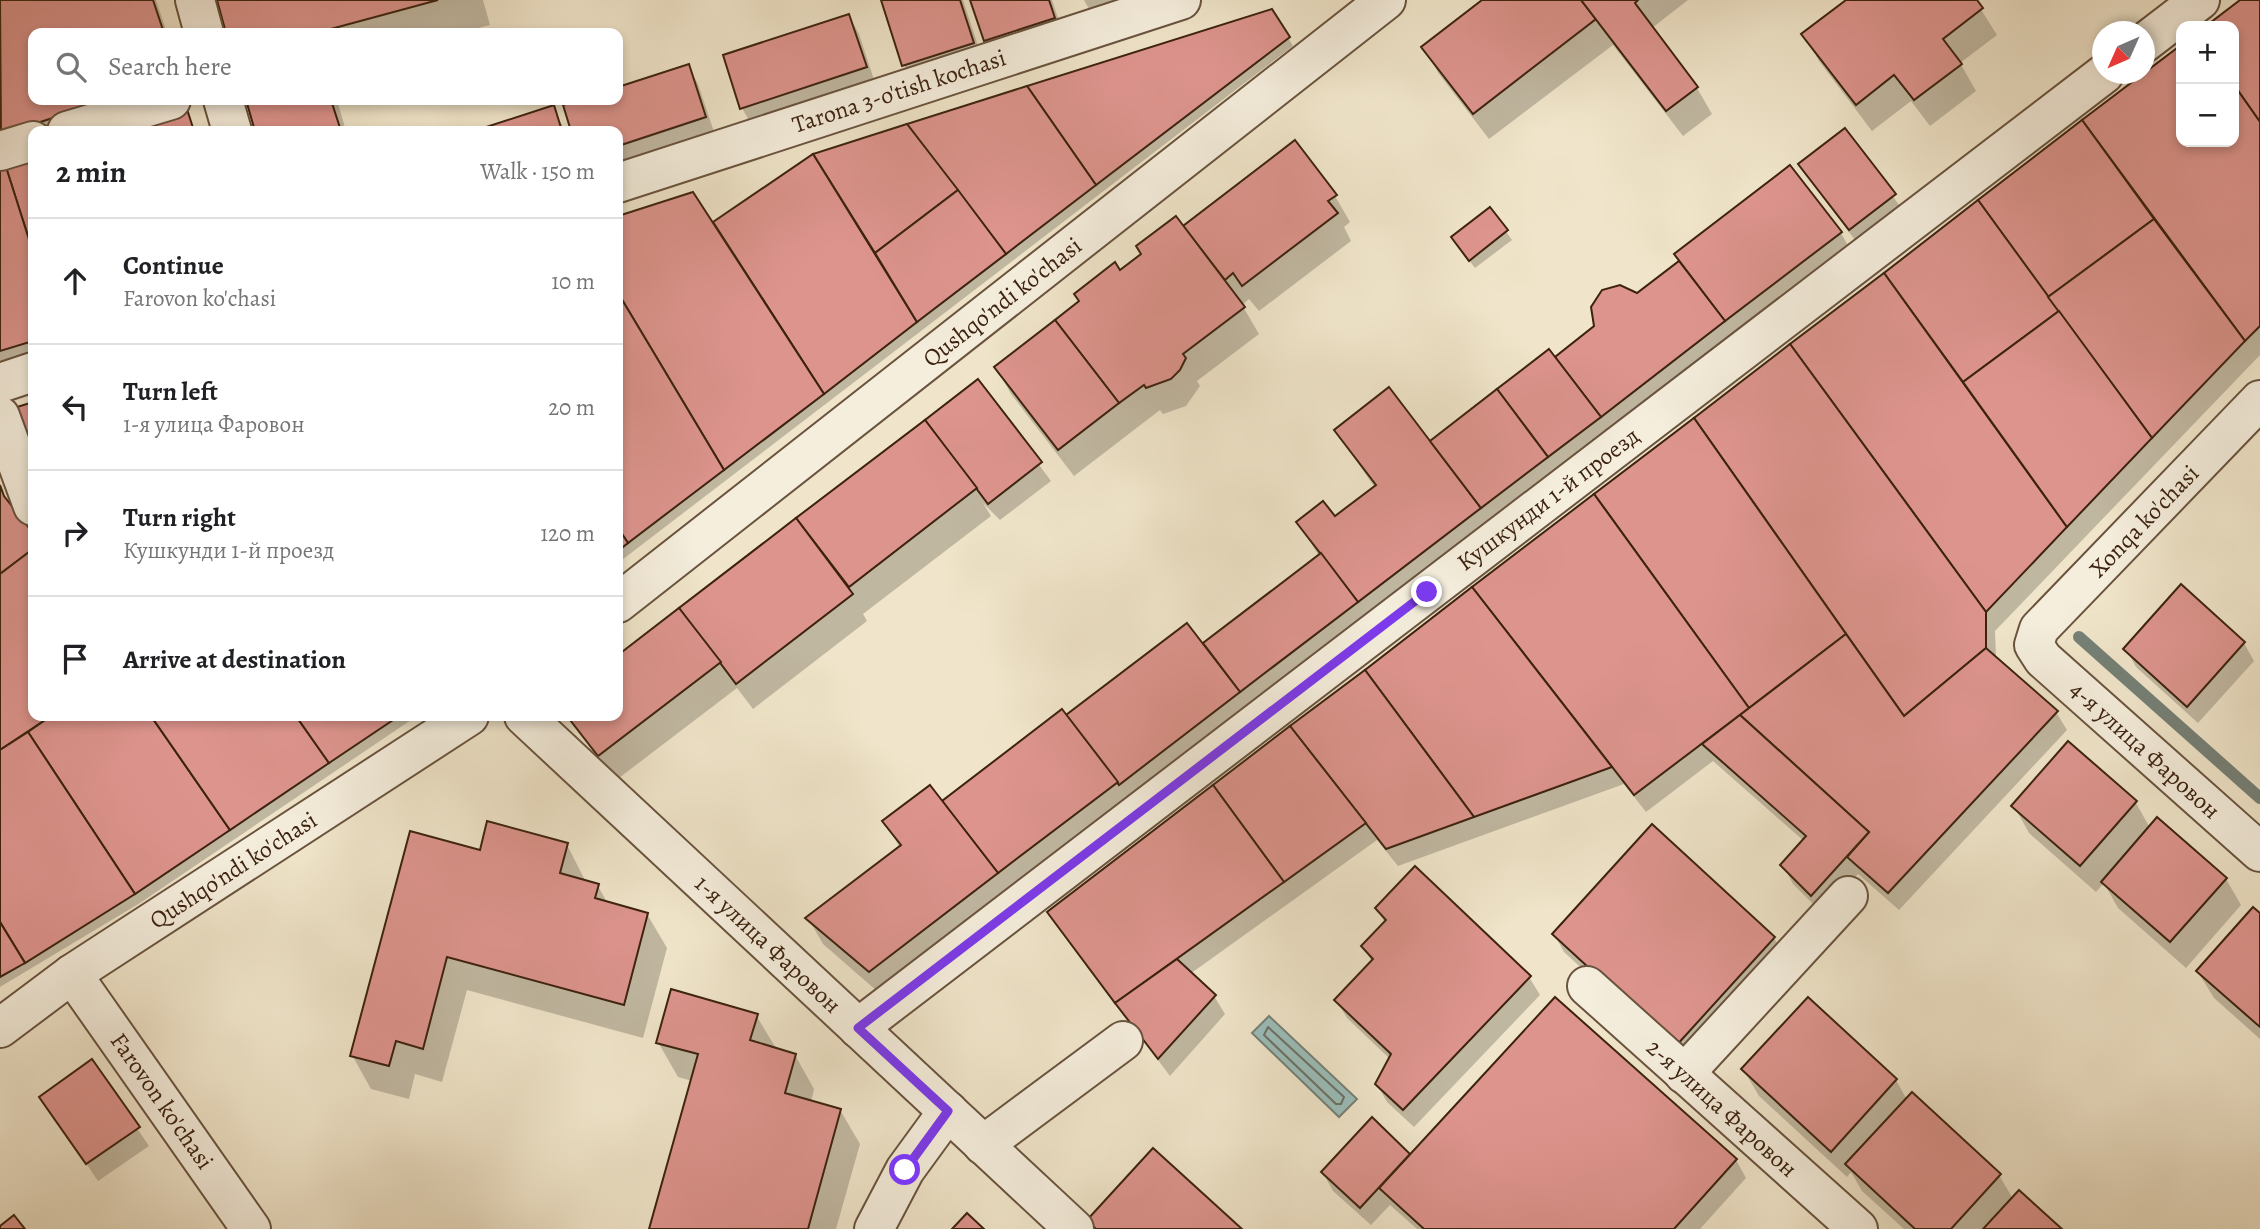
<!DOCTYPE html>
<meta charset="utf-8">
<style>
:root{--surface:#fff;--page:#f6f6f6;--text:#202124;--muted:#757577;--line:#e0e0e0}
body{margin:0;font-family:Alegreya,serif;background:var(--page);color:var(--text)}
.controls{position:absolute;right:21px;top:21px;display:grid;overflow:hidden;border-radius:14px;box-shadow:0 4px 10px #0003}
.controls button{width:63px;height:63px;display:grid;place-items:center;padding:0;border:0;border-bottom:2px solid var(--line);background:var(--surface);color:var(--text);font:35px sans-serif}
.compass{position:absolute;left:2092px;top:21px;width:63px;height:63px;border-radius:50%;background:var(--surface);box-shadow:0 4px 10px #0003;rotate:225deg}
.stop{position:absolute;width:21px;height:21px;margin:-16px;border:5px solid #7c3aed;border-radius:50%;background:#fff}
.stop.end{background:#7c3aed;border-color:#fff;box-shadow:0 2px 7px #0008}
.list{margin:0;padding:0;list-style:none}
h2{display:flex;justify-content:space-between;align-items:center;height:91px;margin:0;padding:0 28px;font-size:30px}
h2 small{font-size:23px;font-weight:400;color:var(--muted)}
.list li{display:grid;grid-template-columns:46px 1fr auto;gap:21px;align-items:center;box-sizing:border-box;height:126px;padding:0 28px;border-top:2px solid var(--line)}
.list b{display:block;font-size:26px;white-space:nowrap}
.list p{margin:0;font-size:23px;white-space:nowrap;color:var(--muted)}
.list em{font-size:23px;font-style:normal;color:var(--muted)}
.icon{flex:none;width:38px;height:38px;fill:none;stroke:currentColor;stroke-width:2;stroke-linecap:round;stroke-linejoin:round}
.map{position:relative;flex:none;width:2260px;height:1229px;overflow:hidden}
.search{position:absolute;background:var(--surface);box-shadow:0 4px 10px #0003;left:28px;top:28px;width:595px;height:77px;display:flex;align-items:center;gap:18px;box-sizing:border-box;padding:0 24px;border-radius:14px;color:var(--muted);font-size:26px}
.panel{position:absolute;background:var(--surface);box-shadow:0 4px 10px #0003;left:28px;top:126px;width:595px;height:595px;border-radius:14px}
.map>svg:first-child{display:block}
</style>
<div class="map">
<svg width="2260" height="1229" viewBox="0 0 2260 1229">
<rect width="100%" height="100%" fill="#f0e5ca"/>
<filter id="stains"><feTurbulence type="fractalNoise" baseFrequency=".00286" numOctaves="4"/><feColorMatrix values="0 0 0 0 .2 0 0 0 0 .09 0 0 0 0 .02 0 0 0 .5 -.17"/></filter>
<radialGradient id="worn" r=".72"><stop offset=".6" stop-color="#630" stop-opacity="0"/><stop offset="1" stop-color="#630" stop-opacity=".3"/></radialGradient>
<polygon fill="#9bbebb" stroke="#758076" stroke-width="2" points="1269,1016 1357,1099 1339,1117 1252,1033"/>
<g fill="#0003">
<polygon points="0,0 156,0 167,33 33,33 33,100 171,100 0,146"/>
<polygon points="218,0 483,0 490,25 459,33 228,33"/>
<polygon points="882,0 963,0 983,61 914,83 904,65"/>
<polygon points="972,0 1052,0 1064,36 996,59 985,41"/>
<polygon points="1084,0 1197,0 1100,29"/>
<polygon points="1485,0 1688,0 1652,28 1697,88 1712,114 1683,136 1613,45 1489,139 1439,74 1423,47"/>
<polygon points="1849,0 1975,0 1997,35 1960,63 1976,91 1930,126 1911,101 1872,131 1819,61 1804,35"/>
<polygon points="2243,0 2260,0 2260,355 1995,631 1996,658 2056,712 2067,730 1899,910 1858,874 1822,913 1793,884 1783,865 1804,841 1713,761 1646,812 1624,784 1398,866 1377,840 1190,974 1214,996 1225,1014 1170,1076 1049,913 2181,47 2181,142 2234,142 2234,26 2209,26"/>
<polygon points="1272,11 1293,46 618,563 618,218 693,194 712,225 814,156"/>
<polygon points="849,16 859,34 876,86 752,126 742,108"/>
<polygon points="688,66 698,84 715,135 618,167 618,131 573,131 565,106 584,100 618,100 618,89"/>
<polygon points="248,100 337,100 346,131 257,131"/>
<polygon points="553,107 565,131 480,131"/>
<polygon points="1845,131 1905,213 1860,247 1800,165"/>
<polygon points="33,157 33,351 0,361 0,168"/>
<polygon points="1790,167 1841,233 1856,260 885,998 823,944 808,918 900,848 884,821 942,803 1066,718 1202,646 1319,556 1298,522 1335,519 1375,488 1336,431 1435,450 1681,262"/>
<polygon points="1335,196 1350,222 1344,227 1351,241 1259,311 1249,299 1242,305 1259,334 1197,381 1200,386 1186,406 1163,414 1160,410 1074,476 1011,394 996,367 1183,229"/>
<polygon points="1490,209 1512,240 1475,268 1458,246"/>
<polygon points="977,381 1051,481 1000,520 983,503 991,516 863,614 867,621 753,709 737,688 615,781 567,716 618,716 618,657"/>
<polygon points="0,485 7,502 33,536 33,716 417,716 140,903 0,987"/>
<polygon points="2182,587 2244,643 2254,661 2198,723 2136,667 2126,649"/>
<polygon points="2068,743 2136,803 2150,828 2226,879 2241,905 2186,968 2118,908 2104,883 2096,892 2029,833 2014,806"/>
<polygon points="567,845 586,882 598,886 608,904 647,914 667,948 643,1038 467,990 442,1082 415,1074 409,1099 371,1089 352,1055 481,852"/>
<polygon points="1377,908 1529,977 1540,995 1414,1127 1387,1102 1377,1084 1390,1059 1347,1018 1336,1000 1372,962 1363,946 1385,923"/>
<polygon points="2260,915 2260,1039 2214,998 2198,972"/>
<polygon points="1554,934 1774,938 1784,956 1686,1064 1564,952"/>
<polygon points="1808,999 1896,1080 1907,1100 1999,1175 2013,1199 2059,1229 1904,1229 1862,1191 1851,1172 1847,1177 1759,1096 1743,1069"/>
<polygon points="756,1015 777,1050 795,1055 814,1089 811,1102 840,1110 860,1144 836,1229 651,1229 692,1081 678,1077 658,1042"/>
<polygon points="92,1062 149,1146 98,1181 41,1097"/>
<polygon points="1372,1120 1410,1157 1736,1160 1746,1178 1700,1229 1417,1229 1390,1205 1371,1225 1333,1191 1323,1173"/>
</g>
<g fill="none" stroke-linecap="round" stroke-linejoin="round">
<polygon stroke="#6c7065" stroke-width="2" points="1268,1027 1344,1097 1341,1104 1336,1104 1264,1035"/>
<polyline stroke="#758076" stroke-width="12" points="2079,637 2260,798"/>
</g>
<g fill="#dd948d" stroke="#3c220f" stroke-width="2">
<polygon points="0,0 153,0 164,33 33,33 33,100 107,100 1,135"/>
<polygon points="217,0 438,0 316,33 226,33"/>
<polygon points="881,0 960,0 974,43 902,66"/>
<polygon points="970,0 1049,0 1055,18 984,41"/>
<polygon points="1482,0 1581,0 1596,19 1473,114 1421,47"/>
<polygon points="1581,0 1638,0 1635,3 1698,87 1666,111"/>
<polygon points="1846,0 1977,0 1983,8 1943,39 1962,64 1914,100 1894,75 1856,105 1801,34"/>
<polygon points="2240,0 2260,0 2260,122 2234,85 2234,26 2206,26"/>
<polygon points="1272,9 1290,37 1096,185 1027,86"/>
<polygon points="849,14 867,67 740,109 723,55"/>
<polygon points="2181,45 2181,142 2234,142 2234,85 2260,122 2260,326 2245,341 2082,120"/>
<polygon points="689,64 706,117 618,146 618,131 571,131 563,105 578,100 618,100 618,87"/>
<polygon points="1027,86 1096,185 1006,254 907,124"/>
<polygon points="246,100 331,100 341,131 255,131"/>
<polygon points="554,105 562,131 474,131"/>
<polygon points="186,106 194,131 107,131"/>
<polygon points="2082,120 2154,219 2048,297 1978,200"/>
<polygon points="907,124 958,190 875,253 813,154"/>
<polygon points="1845,128 1896,194 1849,230 1798,164"/>
<polygon points="1295,140 1337,195 1328,201 1338,213 1242,286 1233,273 1225,280 1183,226"/>
<polygon points="813,154 917,322 824,394 713,222"/>
<polygon points="33,155 33,252 5,164"/>
<polygon points="5,164 33,252 33,341 0,351 0,166"/>
<polygon points="1790,165 1842,232 1725,321 1674,254"/>
<polygon points="958,190 1006,254 917,322 875,253"/>
<polygon points="693,192 824,394 724,470 618,293 618,216"/>
<polygon points="1978,200 2059,311 1963,382 1884,273"/>
<polygon points="1490,207 1508,230 1469,261 1451,237"/>
<polygon points="1176,216 1245,307 1183,354 1186,358 1180,370 1171,379 1146,388 1144,385 1119,403 1055,320 1079,301 1074,294 1115,262 1120,270 1141,254 1136,246"/>
<polygon points="2154,219 2245,341 2152,438 2048,297"/>
<polygon points="1679,261 1725,321 1601,417 1555,357 1594,326 1591,307 1602,290 1620,285 1637,293"/>
<polygon points="1884,273 2067,527 1986,612 1790,344"/>
<polygon points="618,293 724,470 628,543 618,528"/>
<polygon points="2059,311 2152,438 2067,527 1963,382"/>
<polygon points="1055,320 1119,403 1058,450 994,367"/>
<polygon points="1790,344 1986,612 1986,648 1904,716 1694,418"/>
<polygon points="1549,349 1601,417 1548,457 1497,389"/>
<polygon points="978,379 1042,462 988,504 925,420"/>
<polygon points="1389,387 1481,508 1358,602 1296,522 1323,501 1335,516 1376,485 1334,430"/>
<polygon points="1497,389 1548,457 1481,508 1430,441"/>
<polygon points="33,402 33,468 14,408"/>
<polygon points="1694,418 1846,634 1749,708 1594,494"/>
<polygon points="925,420 977,488 849,587 796,518"/>
<polygon points="0,485 4,496 33,533 33,549 0,574"/>
<polygon points="1594,494 1749,708 1634,795 1472,587"/>
<polygon points="796,518 853,594 736,684 679,608"/>
<polygon points="618,528 628,543 618,551"/>
<polygon points="33,549 33,716 51,716 0,750 0,574"/>
<polygon points="1321,553 1358,602 1240,692 1203,643"/>
<polygon points="2181,584 2245,642 2187,707 2123,649"/>
<polygon points="1472,587 1612,767 1474,817 1365,670"/>
<polygon points="679,608 721,662 598,756 567,716 618,716 618,655"/>
<polygon points="1187,623 1240,692 1119,785 1066,715"/>
<polygon points="1846,634 1904,716 1986,648 2058,711 1888,893 1847,857 1869,832 1740,715"/>
<polygon points="1365,670 1474,817 1386,849 1290,726"/>
<polygon points="1062,709 1118,782 998,873 942,801"/>
<polygon points="1740,715 1869,832 1811,896 1780,865 1806,836 1702,744"/>
<polygon points="51,716 151,716 230,830 135,894 28,732"/>
<polygon points="151,716 296,716 329,763 230,830"/>
<polygon points="296,716 399,716 329,763"/>
<polygon points="1290,726 1366,823 1284,882 1213,785"/>
<polygon points="28,732 135,894 25,963 0,922 0,750"/>
<polygon points="2068,741 2137,801 2080,866 2011,806"/>
<polygon points="930,785 998,873 869,972 805,918 901,845 882,821"/>
<polygon points="1213,785 1284,882 1115,1003 1047,912"/>
<polygon points="2157,817 2227,878 2170,942 2101,882"/>
<polygon points="487,821 568,843 560,873 599,884 595,898 648,913 624,1005 447,957 423,1049 396,1041 389,1066 350,1056 410,831 480,850"/>
<polygon points="1652,824 1775,937 1675,1047 1552,934"/>
<polygon points="1415,866 1531,976 1403,1110 1375,1084 1391,1054 1334,1000 1373,959 1361,946 1386,920 1375,908"/>
<polygon points="2253,907 2260,913 2260,1027 2196,971"/>
<polygon points="0,922 25,963 0,977"/>
<polygon points="1177,959 1216,995 1158,1059 1115,1003"/>
<polygon points="671,989 758,1014 750,1040 796,1054 785,1093 841,1109 808,1229 649,1229 698,1054 656,1043"/>
<polygon points="1555,997 1737,1159 1674,1229 1424,1229 1379,1188"/>
<polygon points="1808,997 1897,1079 1831,1152 1741,1069"/>
<polygon points="92,1059 140,1127 86,1164 39,1097"/>
<polygon points="1912,1092 2001,1174 1951,1229 1915,1229 1845,1164"/>
<polygon points="1372,1117 1410,1154 1360,1208 1321,1172"/>
<polygon points="1153,1148 1242,1229 1096,1229 1087,1220"/>
<polygon points="2019,1190 2062,1229 1983,1229"/>
<polygon points="967,1213 984,1229 952,1229"/>
<polygon points="14,1215 25,1229 0,1229 0,1226"/>
</g>
<g fill="none" stroke-linecap="round" stroke-linejoin="round">
<defs>
<g id="minor">
<polyline points="195,0 204,33"/>
<polyline points="2144,43 2200,0"/>
<polyline points="223,100 232,131"/>
<polyline points="67,131 171,100"/>
<polyline points="0,151 33,141"/>
<polyline points="618,183 1181,0"/>
<polyline points="0,383 33,372"/>
<polyline points="2260,400 2039,629 2034,645 2043,659 2260,852"/>
<polyline points="0,416 33,506"/>
<polyline points="618,603 1386,0"/>
<polyline points="524,716 1074,1229"/>
<polyline points="72,974 251,1229"/>
<polyline points="1587,986 1858,1229"/>
<polyline points="0,1028 72,974 469,716"/>
<polyline points="858,1028 2104,74"/>
<polyline points="1684,1074 1848,896"/>
<polyline points="983,1145 1123,1041"/>
<polyline points="874,1229 905,1170 948,1111"/>
</g>
</defs>
<use href="#minor" stroke="#69533e" stroke-width="42"/>
<use href="#minor" stroke="#f5eedd" stroke-width="38"/>
</g>
<g fill="none" stroke-linecap="round" stroke-linejoin="round">
<polyline stroke="#7c3aed" stroke-width="9" points="905,1170 948,1111 858,1028 1427,592"/>
</g>
<g text-anchor="middle" stroke-width="6" stroke-linejoin="round" paint-order="stroke">
<g font-size="24" fill="#3c220f" stroke="#f5eedd">
<text transform="translate(899 91) rotate(-18)" y="8">Tarona 3-o'tish kochasi</text>
<text transform="translate(1002 302) rotate(-38)" y="8">Qushqo'ndi ko'chasi</text>
<text transform="translate(1548 499) rotate(-37)" y="8">Кушкунди 1-й проезд</text>
<text transform="translate(2144 521) rotate(-46)" y="8">Xonqa ko'chasi</text>
<text transform="translate(2145 750) rotate(42)" y="8">4-я улица Фаровон</text>
<text transform="translate(233 870) rotate(-33)" y="8">Qushqo'ndi ko'chasi</text>
<text transform="translate(768 944) rotate(43)" y="8">1-я улица Фаровон</text>
<text transform="translate(162 1101) rotate(55)" y="8">Farovon ko'chasi</text>
<text transform="translate(1722 1108) rotate(42)" y="8">2-я улица Фаровон</text>
</g>
</g>
<rect width="100%" height="100%" filter="url(#stains)"/>
<rect width="100%" height="100%" fill="url(#worn)"/>
</svg>
<div class="controls">
<button>+</button>
<button>−</button>
</div>
<svg class="compass" viewBox="-18 -18 36 36"><path d="M0-13l5 13h-10z" fill="#e53935"/><path d="M0 13l5-13h-10z" fill="#757577"/></svg>
<div class="stop" style="left:905px;top:1170px"></div>
<div class="stop end" style="left:1427px;top:592px"></div>
<div class="search"><svg class="icon" aria-label="search" viewBox="0 0 24 24"><circle cx="10" cy="10" r="6"/><path d="M15 15l6 6"/></svg>Search here</div>
<section class="panel">
<h2>2 min<small>Walk · 150 m</small></h2>
<ul class="list">
<li><svg class="icon" aria-label="ahead" viewBox="0 0 24 24"><path d="M12 20V5M6 11l6-6 6 6"/></svg><div><b>Continue</b><p>Farovon ko'chasi</p></div><em>10 m</em></li>
<li><svg class="icon" aria-label="left" viewBox="0 0 24 24"><path d="M17 20v-9H6M10 6l-5 5 5 5"/></svg><div><b>Turn left</b><p>1-я улица Фаровон</p></div><em>20 m</em></li>
<li><svg class="icon" aria-label="right" viewBox="0 0 24 24"><path d="M7 20v-9h11M14 6l5 5-5 5"/></svg><div><b>Turn right</b><p>Кушкунди 1-й проезд</p></div><em>120 m</em></li>
<li><svg class="icon" aria-label="arrive" viewBox="0 0 24 24"><path d="M6 21V4h12l-3 4 3 4H6"/></svg><div><b>Arrive at destination</b></div></li>
</ul>
</section>
</div>
